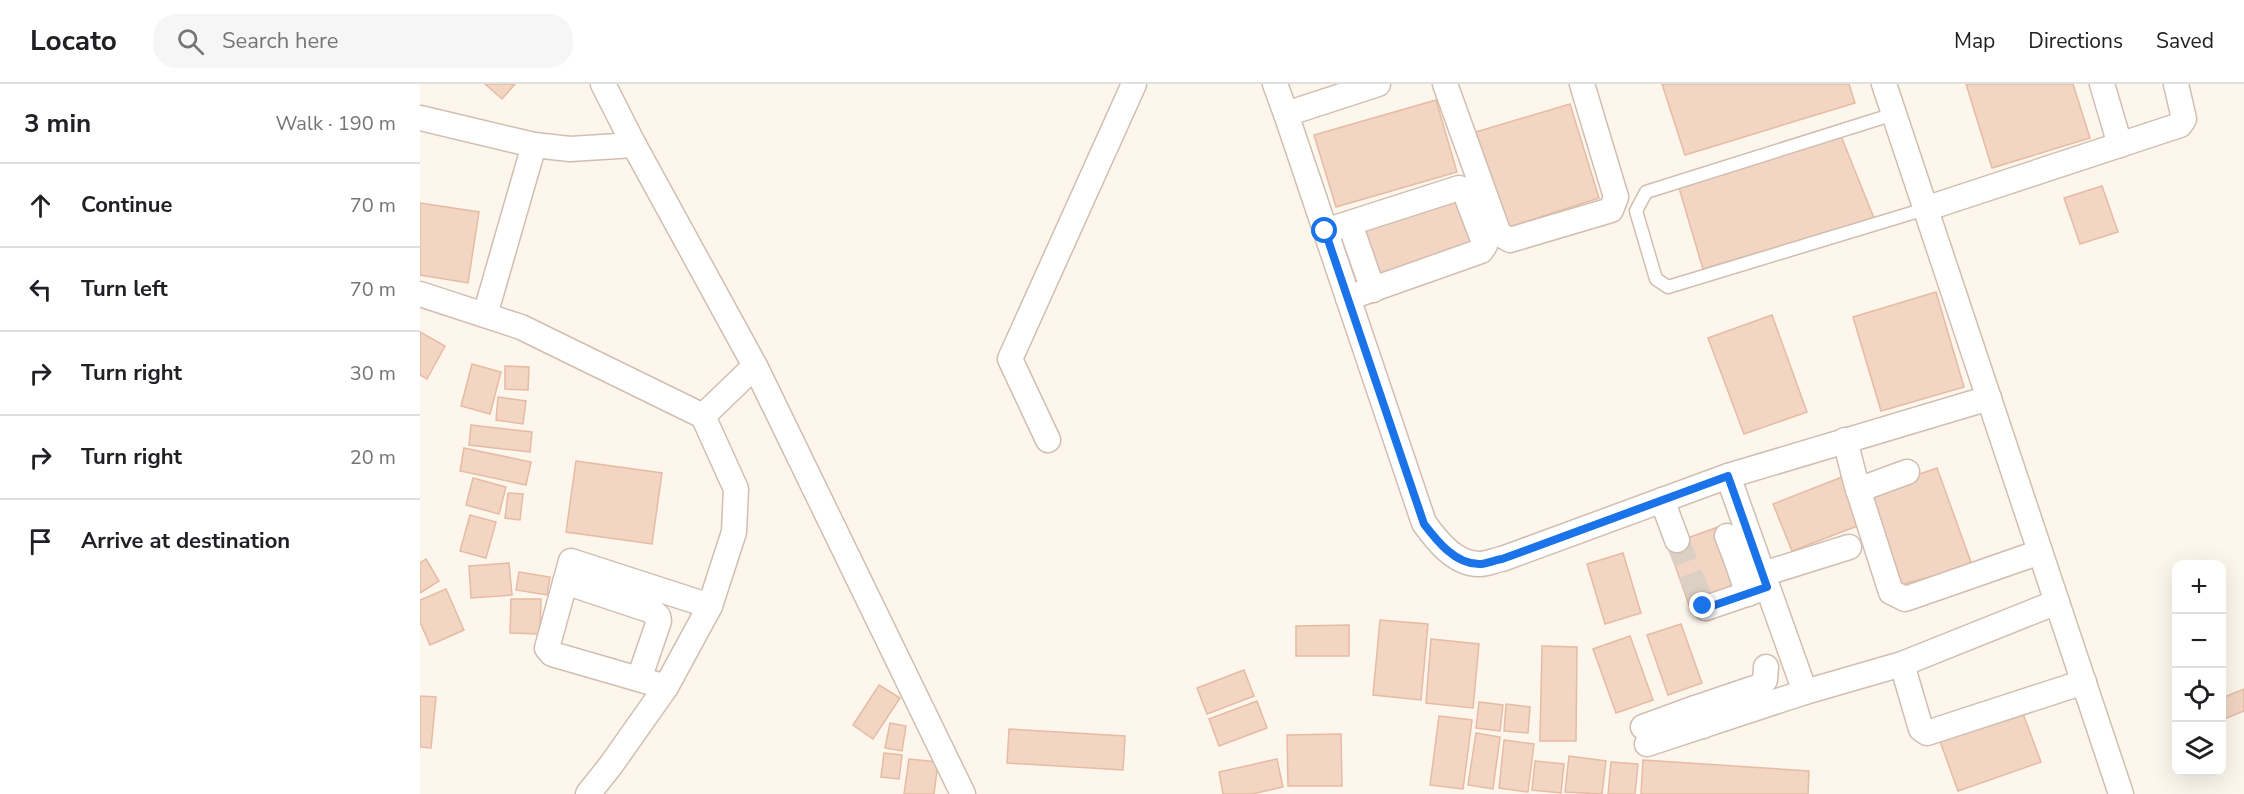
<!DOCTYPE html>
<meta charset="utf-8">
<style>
:root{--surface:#fff;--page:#f6f6f6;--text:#202124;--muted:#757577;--line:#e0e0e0}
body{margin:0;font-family:"Nunito Sans",sans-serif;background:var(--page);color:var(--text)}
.controls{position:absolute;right:18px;bottom:18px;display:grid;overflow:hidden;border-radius:12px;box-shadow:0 6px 24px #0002}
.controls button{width:54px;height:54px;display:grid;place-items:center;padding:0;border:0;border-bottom:2px solid var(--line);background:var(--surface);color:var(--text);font:30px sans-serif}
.stop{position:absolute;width:18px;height:18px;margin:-14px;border:4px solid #1a73e8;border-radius:50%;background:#fff}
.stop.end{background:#1a73e8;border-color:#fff;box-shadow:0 2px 6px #0008}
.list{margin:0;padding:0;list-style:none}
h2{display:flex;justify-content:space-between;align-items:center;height:78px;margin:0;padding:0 24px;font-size:26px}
h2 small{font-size:20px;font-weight:400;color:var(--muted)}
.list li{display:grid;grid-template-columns:39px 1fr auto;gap:18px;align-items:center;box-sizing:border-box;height:84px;padding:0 24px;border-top:2px solid var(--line)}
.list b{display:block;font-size:22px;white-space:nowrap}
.list em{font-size:20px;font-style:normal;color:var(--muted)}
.icon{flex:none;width:33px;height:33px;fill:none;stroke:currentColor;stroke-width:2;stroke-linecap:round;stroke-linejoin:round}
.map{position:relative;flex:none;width:1824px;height:710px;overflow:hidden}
header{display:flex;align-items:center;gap:36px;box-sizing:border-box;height:84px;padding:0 30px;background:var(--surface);border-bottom:2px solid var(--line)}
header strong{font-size:28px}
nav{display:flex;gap:33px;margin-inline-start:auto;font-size:21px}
.search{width:420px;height:54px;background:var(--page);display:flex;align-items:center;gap:15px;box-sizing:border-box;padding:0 21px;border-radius:24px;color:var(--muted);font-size:22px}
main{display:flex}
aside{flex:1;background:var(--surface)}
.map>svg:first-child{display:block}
</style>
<header>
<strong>Locato</strong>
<div class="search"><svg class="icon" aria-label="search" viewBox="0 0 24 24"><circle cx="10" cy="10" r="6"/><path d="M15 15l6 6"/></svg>Search here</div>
<nav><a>Map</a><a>Directions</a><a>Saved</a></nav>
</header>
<main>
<aside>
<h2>3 min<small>Walk · 190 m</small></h2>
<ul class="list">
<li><svg class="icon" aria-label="ahead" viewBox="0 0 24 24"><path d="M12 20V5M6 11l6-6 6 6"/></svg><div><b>Continue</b></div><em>70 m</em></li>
<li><svg class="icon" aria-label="left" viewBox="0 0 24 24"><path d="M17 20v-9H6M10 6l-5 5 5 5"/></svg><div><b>Turn left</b></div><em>70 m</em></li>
<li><svg class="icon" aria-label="right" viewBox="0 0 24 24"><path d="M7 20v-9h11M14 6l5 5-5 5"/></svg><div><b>Turn right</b></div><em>30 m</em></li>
<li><svg class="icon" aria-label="right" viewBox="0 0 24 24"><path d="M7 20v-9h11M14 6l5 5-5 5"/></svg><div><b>Turn right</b></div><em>20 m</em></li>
<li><svg class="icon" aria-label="arrive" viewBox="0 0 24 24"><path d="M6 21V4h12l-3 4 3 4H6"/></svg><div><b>Arrive at destination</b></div></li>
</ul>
</aside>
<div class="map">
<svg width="1824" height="710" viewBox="0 0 1824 710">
<rect width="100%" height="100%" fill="#fdf6ec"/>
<g fill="#f3d5c3" stroke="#e6bba3" stroke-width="1.5">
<polygon points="65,0 95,0 82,15"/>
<polygon points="1242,0 1429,0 1435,19 1265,71"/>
<polygon points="1546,0 1653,0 1670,54 1572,84"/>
<polygon points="1016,16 1037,88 916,123 894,51"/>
<polygon points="1150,20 1179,114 1086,144 1049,50"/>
<polygon points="1421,52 1454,134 1283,185 1259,104"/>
<polygon points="1682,102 1698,148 1660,160 1644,114"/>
<polygon points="1042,109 1061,163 958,199 938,146"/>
<polygon points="0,119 59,128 48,199 0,191"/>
<polygon points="1516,208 1544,303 1461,327 1433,233"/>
<polygon points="1352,231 1387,328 1324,350 1288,254"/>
<polygon points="0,248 25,262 7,295 0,291"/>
<polygon points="52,280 81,288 70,330 41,322"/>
<polygon points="85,282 109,283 108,306 85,305"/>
<polygon points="78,313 106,317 103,340 76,336"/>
<polygon points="51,341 112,348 110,368 49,361"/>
<polygon points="44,364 111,378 106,401 40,387"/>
<polygon points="156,377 242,389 232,460 146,448"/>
<polygon points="1517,384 1552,481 1477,502 1445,409"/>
<polygon points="1422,393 1440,441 1372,467 1353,420"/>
<polygon points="53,394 86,403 79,430 46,421"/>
<polygon points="88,409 103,410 100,436 85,434"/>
<polygon points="50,431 76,438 66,474 40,467"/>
<polygon points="1298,443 1321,506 1270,524 1248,461"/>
<polygon points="1203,469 1221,529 1185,540 1167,480"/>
<polygon points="6,475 19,497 0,509 0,479"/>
<polygon points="89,479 92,511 51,514 49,482"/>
<polygon points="99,488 130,493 127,511 96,506"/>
<polygon points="26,505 44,546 10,561 0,538 0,516"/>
<polygon points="91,515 121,515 120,550 90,549"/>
<polygon points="960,536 1008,540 1001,616 953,611"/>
<polygon points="1261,540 1282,599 1248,611 1227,551"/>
<polygon points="929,541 929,572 876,572 876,542"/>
<polygon points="1210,552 1233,616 1196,629 1173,565"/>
<polygon points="1011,555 1059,560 1053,624 1006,619"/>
<polygon points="1122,562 1157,563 1156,657 1120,657"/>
<polygon points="824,586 834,612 787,630 777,604"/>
<polygon points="459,601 480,614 453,655 433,641"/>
<polygon points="1824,605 1824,627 1802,636 1802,614"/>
<polygon points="0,612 16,613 11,664 0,663"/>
<polygon points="837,617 847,644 799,662 789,635"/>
<polygon points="1059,618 1083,621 1080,647 1056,644"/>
<polygon points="1599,619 1621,678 1538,707 1517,649"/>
<polygon points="1086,620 1110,623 1108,649 1084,647"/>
<polygon points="1019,632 1052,636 1043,705 1010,701"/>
<polygon points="470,639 486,642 482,667 465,664"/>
<polygon points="589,645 705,652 703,686 587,679"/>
<polygon points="1056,649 1080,653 1073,705 1048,701"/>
<polygon points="921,650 922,702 868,702 867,651"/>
<polygon points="1084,656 1114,660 1108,708 1079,704"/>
<polygon points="464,669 482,671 479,695 461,693"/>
<polygon points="1149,672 1186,677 1182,710 1145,708"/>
<polygon points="489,675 518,678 514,710 484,710"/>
<polygon points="857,675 863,703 832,710 803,710 799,688"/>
<polygon points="1223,676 1389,687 1388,710 1221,710"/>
<polygon points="1115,677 1144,680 1141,709 1112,706"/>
<polygon points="1191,678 1218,680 1215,710 1188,710"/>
</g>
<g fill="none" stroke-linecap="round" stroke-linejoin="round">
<polyline stroke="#dcd0c4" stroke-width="24" stroke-dasharray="24 12" stroke-linecap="butt" points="1257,456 1283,521"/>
<defs>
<polyline id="service" points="1474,30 1226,108 1216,127 1236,195 1248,203 1505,125"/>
<g id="minor">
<polyline points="183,0 214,61 335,282 543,710"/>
<polyline points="855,0 866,30"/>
<path d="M958,0L866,30L1004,439C1017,457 1035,480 1059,480C1067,480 1075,476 1082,475L1308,392L1569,314"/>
<polyline points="1025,0 1079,150 1090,156 1191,126 1196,113 1162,0"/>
<polyline points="1464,0 1701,710"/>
<polyline points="1682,0 1700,61"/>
<polyline points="0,34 114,61 150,65 214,61"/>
<polyline points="1505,125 1760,41 1764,35 1756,0"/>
<polyline points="930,140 953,206"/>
<polyline points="905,147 1039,104 1044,106 1065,161 1061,167 928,214"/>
<polyline points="0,210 101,243 283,332 316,405 314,448 290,522 246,603 191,681 168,710"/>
<polyline points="65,231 114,61"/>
<polyline points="283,332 335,282"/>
<polyline points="628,356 590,275 714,0"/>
<polyline points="1425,356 1436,399 1471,508 1485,515 1620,468"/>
<polyline points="1308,392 1385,608 1482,580 1637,518"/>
<polyline points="1438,406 1487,388"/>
<polyline points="1242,416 1257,456"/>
<polyline points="1307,452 1316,475"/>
<polyline points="1343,490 1429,463"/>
<polyline points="145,498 232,527 238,532 239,537 219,595"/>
<polyline points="1328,510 1316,475 1335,468"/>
<polyline points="1283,521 1286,524 1347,503"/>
<polyline points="1482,580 1501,645 1507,649 1664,598"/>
<polyline points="246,603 132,570 127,564 151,477 290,522"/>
<polyline points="1283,642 1275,624 1340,602 1345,596 1346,583"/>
<polyline points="1223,643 1275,624"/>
<polyline points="1227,660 1385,608"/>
</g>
</defs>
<use href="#service" stroke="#d1beb0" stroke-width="15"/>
<use href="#minor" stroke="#d1beb0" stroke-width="27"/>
<use href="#service" stroke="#fff" stroke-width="12"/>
<use href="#minor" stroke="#fff" stroke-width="24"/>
</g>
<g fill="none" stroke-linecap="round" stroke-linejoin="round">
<path stroke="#1a73e8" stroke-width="8" d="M905,147L1004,440C1017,457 1035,480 1059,480C1066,480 1075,476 1082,475L1308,392L1347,503L1286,524L1283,522"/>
</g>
</svg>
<div class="controls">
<button>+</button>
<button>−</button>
<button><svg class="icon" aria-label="locate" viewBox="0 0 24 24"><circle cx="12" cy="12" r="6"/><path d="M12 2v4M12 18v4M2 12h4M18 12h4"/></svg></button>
<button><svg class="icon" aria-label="layers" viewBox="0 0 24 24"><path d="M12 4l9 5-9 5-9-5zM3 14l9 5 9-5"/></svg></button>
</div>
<div class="stop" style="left:905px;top:147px"></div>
<div class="stop end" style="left:1283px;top:522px"></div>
</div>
</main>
